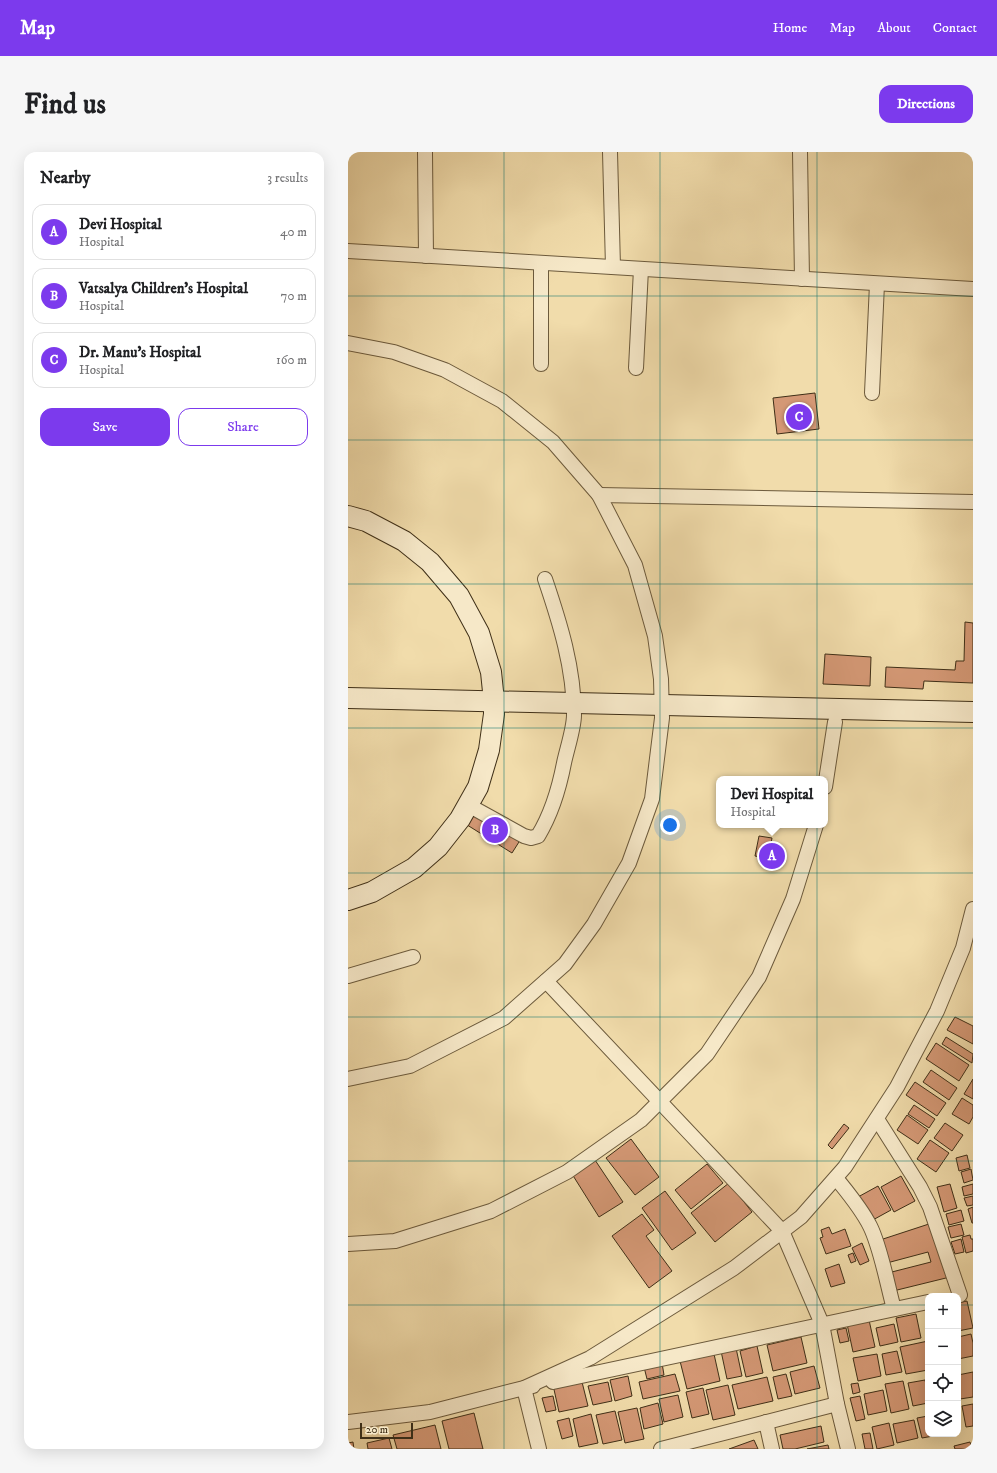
<!DOCTYPE html>
<meta charset="utf-8">
<style>
:root{--surface:#fff;--page:#f6f6f6;--text:#202124;--muted:#757577;--line:#e0e0e0;--accent:#7c3aed}
body{margin:0;font-family:"IM FELL DW Pica",serif;background:var(--page);color:var(--text)}
.controls{position:absolute;right:12px;bottom:12px;display:grid;overflow:hidden;border-radius:8px;box-shadow:0 4px 16px #0002}
.controls button{width:36px;height:36px;display:grid;place-items:center;padding:0;border:0;border-bottom:1px solid var(--line);background:var(--surface);color:var(--text);font:20px sans-serif}
.scale{position:absolute;left:12px;bottom:10px;width:53px;box-sizing:border-box;padding-left:4px;border:2px solid #3f2f17;border-top:0;font-size:11px;line-height:14px;white-space:nowrap;color:#3f2f17;-webkit-text-stroke:3px #f6e8c8;paint-order:stroke}
.you{position:absolute;left:322px;top:673px;width:14px;height:14px;margin:-10px;border:3px solid #fff;border-radius:50%;background:#1a73e8;box-shadow:0 0 0 6px #1a73e833}
.badge{display:grid;place-items:center;width:26px;height:26px;border-radius:50%;background:var(--accent);color:#fff;font-size:13px;font-weight:700}
.pin{position:absolute;translate:-50% -50%;border:2px solid #fff;box-shadow:0 1px 4px #0006}
.popup{position:absolute;left:368px;top:624px;width:112px;height:52px;box-sizing:border-box;display:grid;place-content:center;border-radius:8px;background:var(--surface);filter:drop-shadow(0 1px 3px #0005);font-size:13px;white-space:nowrap;color:var(--muted)}
.popup b{font-size:15px;color:var(--text)}
.popup::after{content:'';position:absolute;left:50%;top:100%;margin-left:-8px;border:8px solid transparent;border-top-color:var(--surface)}
.list{margin:0;padding:0;list-style:none}
h2{display:flex;justify-content:space-between;align-items:center;height:52px;margin:0;padding:0 16px;font-size:17px}
h2 small{font-size:13px;font-weight:400;color:var(--muted)}
.list li{display:grid;grid-template-columns:26px 1fr auto;gap:12px;align-items:center;box-sizing:border-box;height:56px;margin:0 8px 8px;padding:0 8px;border:1px solid var(--line);border-radius:12px}
.list b{display:block;font-size:15px;white-space:nowrap}
.list p{margin:0;font-size:13px;white-space:nowrap;color:var(--muted)}
.list em{font-size:13px;font-style:normal;color:var(--muted)}
.actions{display:flex;gap:8px;padding:12px 16px}
.actions a{flex:1;padding:9px 0;border:1px solid var(--accent);border-radius:12px;text-align:center;font-size:14px;color:var(--accent)}
.actions .main{background:var(--accent);color:#fff}
.icon{flex:none;width:22px;height:22px;fill:none;stroke:currentColor;stroke-width:2;stroke-linecap:round;stroke-linejoin:round}
.map{position:relative;flex:none;width:625px;height:1297px;overflow:hidden;border-radius:12px}
header{display:flex;align-items:center;gap:24px;box-sizing:border-box;height:56px;padding:0 20px;background:var(--accent);color:#fff}
header strong{font-size:19px}
nav{display:flex;gap:22px;margin-inline-start:auto;font-size:14px}
.intro{display:flex;align-items:center;justify-content:space-between;box-sizing:border-box;height:96px;padding:0 24px}
h1{margin:0;font-size:28px}
.button{padding:10px 18px;border-radius:12px;background:var(--accent);color:#fff;font-size:14px;font-weight:700}
main{display:flex;gap:24px;padding:0 24px}
aside{flex:1;background:var(--surface);border-radius:12px;box-shadow:0 4px 16px #0002}
.map>svg:first-child{display:block}
</style>
<header>
<strong>Map</strong>
<nav><a>Home</a><a>Map</a><a>About</a><a>Contact</a></nav>
</header>
<div class="intro"><h1>Find us</h1><a class="button">Directions</a></div>
<main>
<aside>
<h2>Nearby<small>3 results</small></h2>
<ul class="list">
<li><span class="badge">A</span><div><b>Devi Hospital</b><p>Hospital</p></div><em>40 m</em></li>
<li><span class="badge">B</span><div><b>Vatsalya Children's Hospital</b><p>Hospital</p></div><em>70 m</em></li>
<li><span class="badge">C</span><div><b>Dr. Manu's Hospital</b><p>Hospital</p></div><em>160 m</em></li>
</ul>
<div class="actions"><a class="main">Save</a><a>Share</a></div>
</aside>
<div class="map">
<svg width="625" height="1297" viewBox="0 0 625 1297">
<rect width="100%" height="100%" fill="#f1dcab"/>
<filter id="stains"><feTurbulence type="fractalNoise" baseFrequency=".005" numOctaves="4"/><feColorMatrix values="0 0 0 0 .2 0 0 0 0 .09 0 0 0 0 .02 0 0 0 .5 -.17"/></filter>
<radialGradient id="worn" r=".72"><stop offset=".6" stop-color="#630" stop-opacity="0"/><stop offset="1" stop-color="#630" stop-opacity=".3"/></radialGradient>
<g fill="#d49875" stroke="#3f2f17">
<polygon points="467,241 471,277 429,282 425,246"/>
<polygon points="617,470 625,471 625,531 576,529 575,537 537,535 538,515 607,518 608,509 616,509"/>
<polygon points="477,502 523,505 522,534 475,532"/>
<polygon points="129,651 176,682 164,701 116,671"/>
<polygon points="411,684 424,686 422,697 431,699 428,708 407,704"/>
<polygon points="607,865 625,874 625,892 599,878"/>
<polygon points="598,885 625,902 624,911 594,892"/>
<polygon points="588,891 621,913 611,929 578,907"/>
<polygon points="583,918 609,936 601,948 575,930"/>
<polygon points="625,927 625,947 616,942"/>
<polygon points="567,930 598,951 589,964 558,943"/>
<polygon points="614,946 625,953 625,965 621,972 604,962"/>
<polygon points="566,953 587,967 581,976 560,962"/>
<polygon points="559,963 580,978 570,992 549,978"/>
<polygon points="597,971 615,983 604,999 586,986"/>
<polygon points="496,972 501,976 484,997 480,993"/>
<polygon points="283,987 311,1025 287,1043 258,1006"/>
<polygon points="582,988 601,1001 588,1020 569,1007"/>
<polygon points="619,1003 622,1016 611,1019 608,1006"/>
<polygon points="247,1008 275,1050 251,1065 224,1022"/>
<polygon points="359,1012 375,1031 343,1057 327,1038"/>
<polygon points="623,1017 625,1028 616,1031 613,1020"/>
<polygon points="553,1024 567,1049 546,1060 533,1035"/>
<polygon points="381,1031 404,1060 367,1090 343,1061"/>
<polygon points="602,1032 609,1056 596,1060 589,1035"/>
<polygon points="625,1032 625,1042 616,1044 614,1035"/>
<polygon points="530,1034 543,1058 523,1069 510,1045"/>
<polygon points="317,1039 348,1081 324,1098 294,1056"/>
<polygon points="625,1044 625,1053 619,1054 616,1046"/>
<polygon points="625,1055 625,1071 624,1071 620,1057"/>
<polygon points="613,1058 616,1069 601,1073 598,1062"/>
<polygon points="294,1062 306,1078 298,1084 324,1119 301,1136 264,1084"/>
<polygon points="587,1070 602,1125 541,1140 536,1122 583,1110 580,1100 535,1112 529,1089"/>
<polygon points="613,1072 616,1083 603,1086 600,1075"/>
<polygon points="481,1075 484,1082 497,1077 503,1094 478,1102 472,1086 475,1085 473,1078"/>
<polygon points="622,1083 623,1087 625,1087 625,1099 618,1101 614,1085"/>
<polygon points="613,1087 616,1100 607,1102 603,1090"/>
<polygon points="514,1091 521,1109 512,1113 504,1096"/>
<polygon points="505,1101 508,1109 503,1111 500,1103"/>
<polygon points="491,1112 497,1131 483,1135 477,1117"/>
<polygon points="619,1149 625,1176 610,1179 610,1151"/>
<polygon points="568,1162 573,1186 553,1190 548,1166"/>
<polygon points="521,1168 527,1195 505,1200 499,1172"/>
<polygon points="546,1172 550,1190 532,1194 528,1176"/>
<polygon points="498,1176 501,1189 492,1191 489,1178"/>
<polygon points="623,1182 625,1191 625,1204 610,1207 610,1185"/>
<polygon points="453,1185 459,1211 425,1219 419,1193"/>
<polygon points="580,1189 580,1218 558,1222 552,1195"/>
<polygon points="409,1194 415,1221 398,1225 392,1199"/>
<polygon points="388,1196 394,1224 379,1227 373,1199"/>
<polygon points="549,1199 554,1220 538,1223 534,1202"/>
<polygon points="366,1202 372,1229 339,1237 332,1209"/>
<polygon points="529,1202 533,1224 510,1229 505,1206"/>
<polygon points="314,1211 316,1223 299,1227 296,1215"/>
<polygon points="466,1214 472,1236 447,1242 442,1220"/>
<polygon points="625,1220 625,1245 612,1247 610,1236 610,1223"/>
<polygon points="327,1222 332,1239 295,1247 291,1230"/>
<polygon points="438,1222 444,1244 430,1247 425,1225"/>
<polygon points="280,1224 284,1244 267,1249 262,1228"/>
<polygon points="419,1225 425,1249 390,1257 384,1233"/>
<polygon points="233,1226 240,1254 211,1260 205,1233"/>
<polygon points="577,1228 580,1243 580,1251 565,1254 560,1231"/>
<polygon points="555,1229 561,1257 543,1261 537,1232"/>
<polygon points="260,1230 264,1249 245,1253 240,1234"/>
<polygon points="510,1231 512,1240 505,1242 503,1232"/>
<polygon points="380,1233 387,1263 365,1268 358,1238"/>
<polygon points="355,1236 361,1262 344,1266 338,1240"/>
<polygon points="535,1238 539,1259 520,1263 516,1242"/>
<polygon points="330,1243 335,1265 316,1270 311,1247"/>
<polygon points="205,1244 208,1258 198,1260 194,1246"/>
<polygon points="512,1244 517,1267 508,1269 502,1246"/>
<polygon points="310,1251 315,1272 296,1277 292,1256"/>
<polygon points="625,1252 625,1274 618,1275 614,1254"/>
<polygon points="289,1256 296,1287 277,1291 270,1260"/>
<polygon points="267,1259 274,1288 255,1292 248,1263"/>
<polygon points="126,1261 135,1297 101,1297 94,1269"/>
<polygon points="243,1262 250,1291 231,1295 225,1267"/>
<polygon points="580,1264 580,1282 591,1283 574,1286 569,1266"/>
<polygon points="221,1266 225,1284 214,1287 209,1269"/>
<polygon points="566,1268 570,1286 549,1291 545,1272"/>
<polygon points="541,1271 546,1293 529,1297 524,1275"/>
<polygon points="87,1273 93,1297 49,1297 45,1283"/>
<polygon points="473,1274 476,1290 447,1297 435,1297 432,1283"/>
<polygon points="522,1281 525,1297 517,1297 514,1282"/>
<polygon points="41,1286 44,1297 20,1297 19,1291"/>
<polygon points="406,1288 410,1297 381,1297"/>
<polygon points="5,1290 6,1297 0,1297 0,1291"/>
<polygon points="622,1290 624,1297 607,1297 606,1294"/>
<polygon points="480,1293 481,1297 459,1297"/>
</g>
<g fill="none" stroke-linecap="round" stroke-linejoin="round">
<defs>
<g id="street">
<polyline points="77,0 78,104"/>
<polyline points="262,0 265,115"/>
<polyline points="452,0 454,127"/>
<polyline points="0,99 625,137"/>
<polyline points="0,191 46,200 97,218 154,249 205,290 251,343 287,413 307,484 313,527 314,566 304,647 281,711 246,772 217,812 156,866 62,914 0,927"/>
<polyline points="193,212 193,111"/>
<polyline points="288,216 293,117"/>
<polyline points="524,241 529,132"/>
<polyline points="251,343 625,350"/>
<polyline points="477,635 487,570"/>
<path d="M120,653L176,684L183,686L190,684C204,661 211,637 216,611C219,597 226,576 226,563C226,516 212,471 197,427"/>
<polyline points="0,824 65,805"/>
<polyline points="198,829 434,1079 474,1172 489,1252 500,1297"/>
<polyline points="529,967 572,1035 582,1055 612,1143"/>
<path d="M488,1026C500,1041 513,1056 522,1074C533,1096 539,1132 546,1157"/>
<polyline points="0,1092 47,1089 143,1059 219,1020 293,968 359,902 411,825 445,747 468,673"/>
<polyline points="205,1230 580,1150"/>
<polyline points="185,1234 176,1236 191,1297"/>
<polyline points="0,1270 82,1260 176,1236 242,1206 386,1116 453,1065 497,1015 549,935 589,859 615,796 625,757"/>
<polyline points="418,1270 424,1297"/>
<polyline points="313,1297 489,1252"/>
</g>
<g id="secondary">
<polyline points="0,364 18,369 56,389 82,410 111,444 131,481 143,520 146,549 146,562 141,598 130,635 112,667 90,695 66,716 24,740 0,748"/>
<polyline points="0,546 625,560"/>
</g>
</defs>
<use href="#street" stroke="#6c5a3c" stroke-width="16"/>
<use href="#secondary" stroke="#3f2f17" stroke-width="22"/>
<use href="#street" stroke="#f6e8c8" stroke-width="14"/>
<use href="#secondary" stroke="#f6e8c8" stroke-width="20"/>
</g>
<path fill="none" stroke="#0f766e" stroke-width="1" stroke-opacity="0.55" d="M156,0V1297M312,0V1297M469,0V1297M0,144H625M0,288H625M0,432H625M0,576H625M0,721H625M0,865H625M0,1009H625M0,1153H580M610,1153H625"/>
<rect width="100%" height="100%" filter="url(#stains)"/>
<rect width="100%" height="100%" fill="url(#worn)"/>
</svg>
<div class="controls">
<button>+</button>
<button>−</button>
<button><svg class="icon" aria-label="locate" viewBox="0 0 24 24"><circle cx="12" cy="12" r="6"/><path d="M12 2v4M12 18v4M2 12h4M18 12h4"/></svg></button>
<button><svg class="icon" aria-label="layers" viewBox="0 0 24 24"><path d="M12 4l9 5-9 5-9-5zM3 14l9 5 9-5"/></svg></button>
</div>
<div class="scale">20 m</div>
<div class="you"></div>
<div class="pin badge" style="left:424px;top:704px">A</div>
<div class="popup"><b>Devi Hospital</b>Hospital</div>
<div class="pin badge" style="left:147px;top:678px">B</div>
<div class="pin badge" style="left:451px;top:265px">C</div>
</div>
</main>
